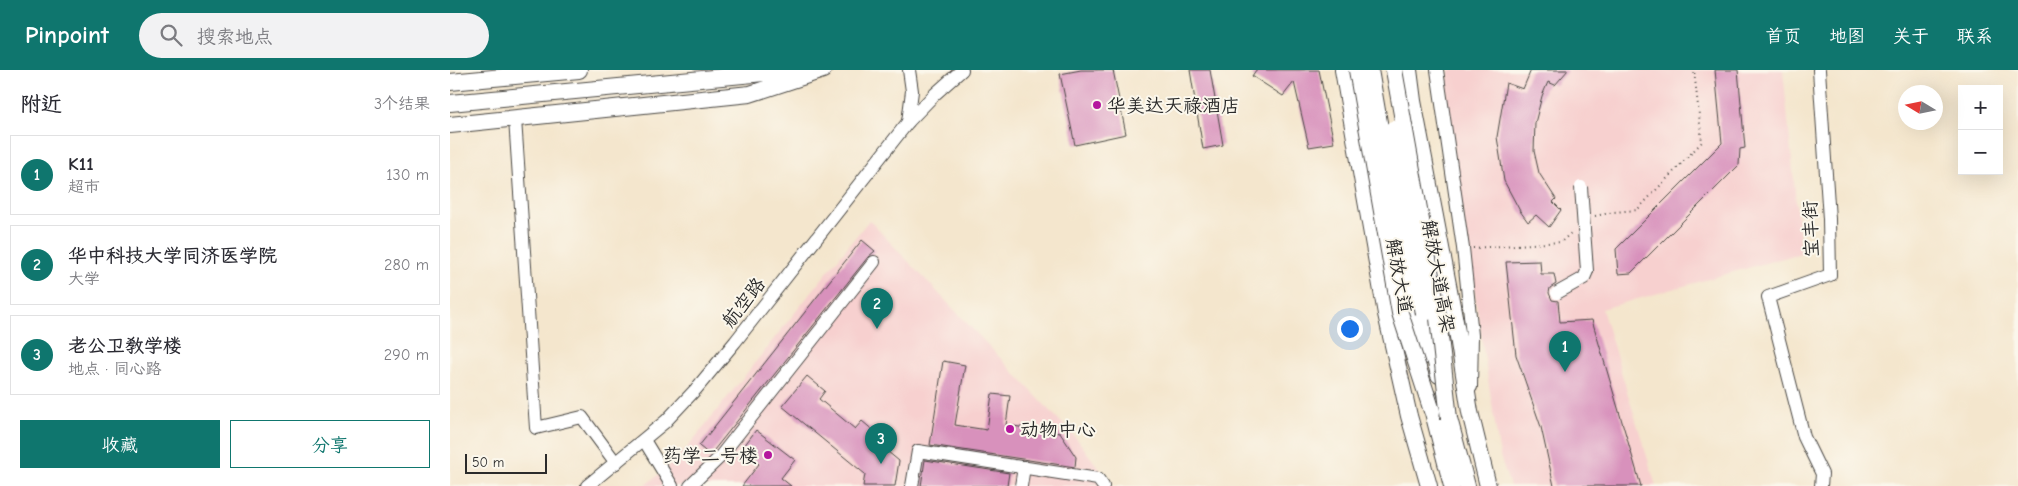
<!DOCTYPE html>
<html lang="zh">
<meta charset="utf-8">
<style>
:root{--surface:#fff;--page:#f2f2f3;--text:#2b2b33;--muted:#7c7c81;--line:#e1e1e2;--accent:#0f766e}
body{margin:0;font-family:"Comic Neue","LXGW WenKai TC",sans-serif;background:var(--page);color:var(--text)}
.controls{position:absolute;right:15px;top:15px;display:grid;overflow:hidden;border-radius:0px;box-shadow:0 5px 20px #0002}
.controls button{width:45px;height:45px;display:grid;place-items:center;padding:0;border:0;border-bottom:1px solid var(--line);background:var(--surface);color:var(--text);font:25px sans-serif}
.compass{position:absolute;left:1448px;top:15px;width:45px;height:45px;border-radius:50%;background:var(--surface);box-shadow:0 5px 20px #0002;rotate:280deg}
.scale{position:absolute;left:15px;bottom:12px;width:82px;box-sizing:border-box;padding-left:5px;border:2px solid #2b2b2b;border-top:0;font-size:14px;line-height:18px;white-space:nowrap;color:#2b2b2b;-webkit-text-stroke:4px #fbf7ec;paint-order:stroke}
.you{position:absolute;left:899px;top:258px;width:18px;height:18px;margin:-12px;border:4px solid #fff;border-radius:50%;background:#1a73e8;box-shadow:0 0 0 8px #1a73e833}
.badge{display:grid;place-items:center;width:32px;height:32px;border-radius:50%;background:var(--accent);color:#fff;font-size:16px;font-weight:700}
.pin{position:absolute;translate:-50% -41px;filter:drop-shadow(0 1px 2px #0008)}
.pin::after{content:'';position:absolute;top:26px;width:18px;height:15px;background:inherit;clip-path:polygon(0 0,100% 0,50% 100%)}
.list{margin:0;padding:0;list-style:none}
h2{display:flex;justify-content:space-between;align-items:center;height:65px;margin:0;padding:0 20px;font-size:21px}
h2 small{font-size:16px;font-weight:400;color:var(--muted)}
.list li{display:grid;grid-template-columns:32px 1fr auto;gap:15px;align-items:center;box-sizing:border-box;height:80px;margin:0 10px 10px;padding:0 10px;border:1px solid var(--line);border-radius:0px}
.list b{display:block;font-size:19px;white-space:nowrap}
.list p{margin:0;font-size:16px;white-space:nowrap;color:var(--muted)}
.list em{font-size:16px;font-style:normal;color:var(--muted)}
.actions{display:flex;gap:10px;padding:15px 20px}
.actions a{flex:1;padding:11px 0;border:1px solid var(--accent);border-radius:0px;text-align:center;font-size:18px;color:var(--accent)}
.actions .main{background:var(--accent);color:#fff}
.icon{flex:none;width:28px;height:28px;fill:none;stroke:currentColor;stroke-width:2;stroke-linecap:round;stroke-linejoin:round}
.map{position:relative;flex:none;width:1568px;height:416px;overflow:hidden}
header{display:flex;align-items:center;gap:30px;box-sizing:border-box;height:70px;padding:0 25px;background:var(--accent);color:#fff}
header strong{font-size:24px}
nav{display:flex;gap:28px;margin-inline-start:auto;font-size:18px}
.search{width:350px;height:45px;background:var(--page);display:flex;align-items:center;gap:12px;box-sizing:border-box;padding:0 18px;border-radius:28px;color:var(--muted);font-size:19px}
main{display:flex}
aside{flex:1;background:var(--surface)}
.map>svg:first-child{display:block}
</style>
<header>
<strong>Pinpoint</strong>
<div class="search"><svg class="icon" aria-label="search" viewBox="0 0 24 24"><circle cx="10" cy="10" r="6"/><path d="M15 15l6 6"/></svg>搜索地点</div>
<nav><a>首页</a><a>地图</a><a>关于</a><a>联系</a></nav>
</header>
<main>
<aside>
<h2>附近<small>3个结果</small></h2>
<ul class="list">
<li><span class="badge">1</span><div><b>K11</b><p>超市</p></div><em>130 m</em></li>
<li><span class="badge">2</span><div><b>华中科技大学同济医学院</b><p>大学</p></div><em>280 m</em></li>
<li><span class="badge">3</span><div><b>老公卫教学楼</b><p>地点 · 同心路</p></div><em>290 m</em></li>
</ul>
<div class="actions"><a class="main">收藏</a><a>分享</a></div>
</aside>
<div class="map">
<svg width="1568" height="416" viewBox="0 0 1568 416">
<rect width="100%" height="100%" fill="#fbf7ec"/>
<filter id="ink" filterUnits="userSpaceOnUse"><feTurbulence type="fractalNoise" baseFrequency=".02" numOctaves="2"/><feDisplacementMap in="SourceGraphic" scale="10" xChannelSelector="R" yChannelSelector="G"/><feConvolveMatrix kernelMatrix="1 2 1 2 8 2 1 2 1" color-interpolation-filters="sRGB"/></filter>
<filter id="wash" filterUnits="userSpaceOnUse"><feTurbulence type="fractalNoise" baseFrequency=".0096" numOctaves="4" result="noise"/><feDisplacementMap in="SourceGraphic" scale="20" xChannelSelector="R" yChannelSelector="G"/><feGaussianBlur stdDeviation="1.12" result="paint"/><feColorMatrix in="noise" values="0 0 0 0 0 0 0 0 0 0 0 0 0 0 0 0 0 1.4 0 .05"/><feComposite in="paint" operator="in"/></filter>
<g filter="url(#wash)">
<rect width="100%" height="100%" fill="#f4e6cd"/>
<g fill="#f7d0cf">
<polygon points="999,0 1333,0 1351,183 1152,239 1206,416 1060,416 1050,386 995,34"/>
<polygon points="419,150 627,369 662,416 194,416 213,401 237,378"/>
</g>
<g id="blocks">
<g fill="#d891bc">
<polygon points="631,0 663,0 676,64 625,75 610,4"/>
<polygon points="740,0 760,0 773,75 753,79"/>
<polygon points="806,0 869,0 884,73 859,77 844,12 833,26 802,6"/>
<polygon points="1081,0 1118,0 1105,15 1098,12 1092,26 1085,53 1084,81 1089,103 1106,129 1103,132 1111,140 1099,157 1086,145 1078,152 1070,141 1054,111 1047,67 1056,13 1073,19"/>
<polygon points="1265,0 1288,0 1295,78 1290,79 1289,95 1181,203 1168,204 1166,179 1272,73"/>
<polygon points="412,170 425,181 418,187 260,385 249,376"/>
<polygon points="1090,191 1091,204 1104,204 1106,214 1100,218 1099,223 1102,230 1108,231 1110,252 1142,250 1191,416 1104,416 1091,357 1066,285 1056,192"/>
<polygon points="493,291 515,295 505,355 537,360 542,324 560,326 556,355 610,363 626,387 625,397 480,375"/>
<polygon points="357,306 375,321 369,329 405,359 412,351 431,367 426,372 449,391 445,416 413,416 415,404 332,336"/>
<polygon points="306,360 345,390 331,408 341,416 292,416 309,394 291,380"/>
<polygon points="475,390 559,403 557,416 471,416"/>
</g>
</g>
</g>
<g filter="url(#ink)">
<use href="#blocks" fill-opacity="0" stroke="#494743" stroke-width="1"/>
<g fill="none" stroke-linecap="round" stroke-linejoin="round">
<defs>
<g id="minor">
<polyline points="987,0 1013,178 1022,265 1021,317"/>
<polyline points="1369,0 1379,149 1380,205 1318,227 1354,367 1372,404 1371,416"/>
<polyline points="65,49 86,358 132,347 166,393"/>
<polyline points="458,52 462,21 459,0"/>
<polyline points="194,370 222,416"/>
<polyline points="137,416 216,351 246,319 285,272 458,52 485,24 512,0"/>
<polyline points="240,416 269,388 424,192"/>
<polyline points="462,416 468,381 648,409 653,416"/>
<polyline points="571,416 574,397"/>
</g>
<g id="major">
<polyline points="893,0 936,244 959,346 979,416"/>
<polyline points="959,0 963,31 1008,267 1020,342 1038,416"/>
<polyline points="0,12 129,0"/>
<polyline points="0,33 347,0"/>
<polyline points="0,55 300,24 373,0"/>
<polyline points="974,244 989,305"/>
<polyline points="962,247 971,288"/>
<polyline points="979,327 1002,416"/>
<polyline points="996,337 1017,416"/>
</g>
</defs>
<use href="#minor" stroke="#494743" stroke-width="14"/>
<use href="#major" stroke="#494743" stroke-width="18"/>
<g stroke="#494743" stroke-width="2" stroke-dasharray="1 4" stroke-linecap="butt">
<polyline points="1145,146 1164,142 1187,140 1252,72 1244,0"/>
<polyline points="1023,178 1111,172 1122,162"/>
</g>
<use href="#minor" stroke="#fff" stroke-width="12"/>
<use href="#major" stroke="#fff" stroke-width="16"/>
<defs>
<polyline id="minor-bridge" points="1107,223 1134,208 1137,201 1131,117"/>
<g id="major-bridge">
<polyline points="907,0 950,243 982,341"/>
<polyline points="920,0 960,232"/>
<polyline points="944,0 987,239 999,349"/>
<polyline points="943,59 974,244"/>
</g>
</defs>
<use href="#minor-bridge" stroke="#494743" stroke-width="14" stroke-linecap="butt"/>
<use href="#major-bridge" stroke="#494743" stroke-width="18" stroke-linecap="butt"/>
<use href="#minor-bridge" stroke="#fff" stroke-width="12"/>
<use href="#major-bridge" stroke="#fff" stroke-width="16"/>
</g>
</g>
<g fill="#b5179e" stroke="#fbf7ec" stroke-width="2">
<circle cx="647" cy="35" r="5"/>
<circle cx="560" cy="359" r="5"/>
<circle cx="318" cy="385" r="5"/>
</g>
<g text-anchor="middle" stroke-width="4" stroke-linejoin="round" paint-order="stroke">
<g font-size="19" fill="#2b2b2b" stroke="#fbf7ec" text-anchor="start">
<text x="657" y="42">华美达天禄酒店</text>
<text x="570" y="366">动物中心</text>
<text x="308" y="392" text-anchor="end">药学二号楼</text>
</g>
<g font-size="19" fill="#2b2b2b" stroke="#fbf7ec">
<text transform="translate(1360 159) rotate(-92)" y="7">宝丰街</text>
<text transform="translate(950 206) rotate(80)" y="7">解放大道</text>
<text transform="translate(989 206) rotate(80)" y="7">解放大道高架</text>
<text transform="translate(293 232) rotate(-52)" y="7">航空路</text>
</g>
</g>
</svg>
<div class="controls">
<button>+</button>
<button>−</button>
</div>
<svg class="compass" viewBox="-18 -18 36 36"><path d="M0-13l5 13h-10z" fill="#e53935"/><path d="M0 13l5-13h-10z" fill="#7c7c81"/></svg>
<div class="scale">50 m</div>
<div class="you"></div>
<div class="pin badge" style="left:1115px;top:302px">1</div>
<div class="pin badge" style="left:427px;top:259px">2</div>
<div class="pin badge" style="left:431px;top:394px">3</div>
</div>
</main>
